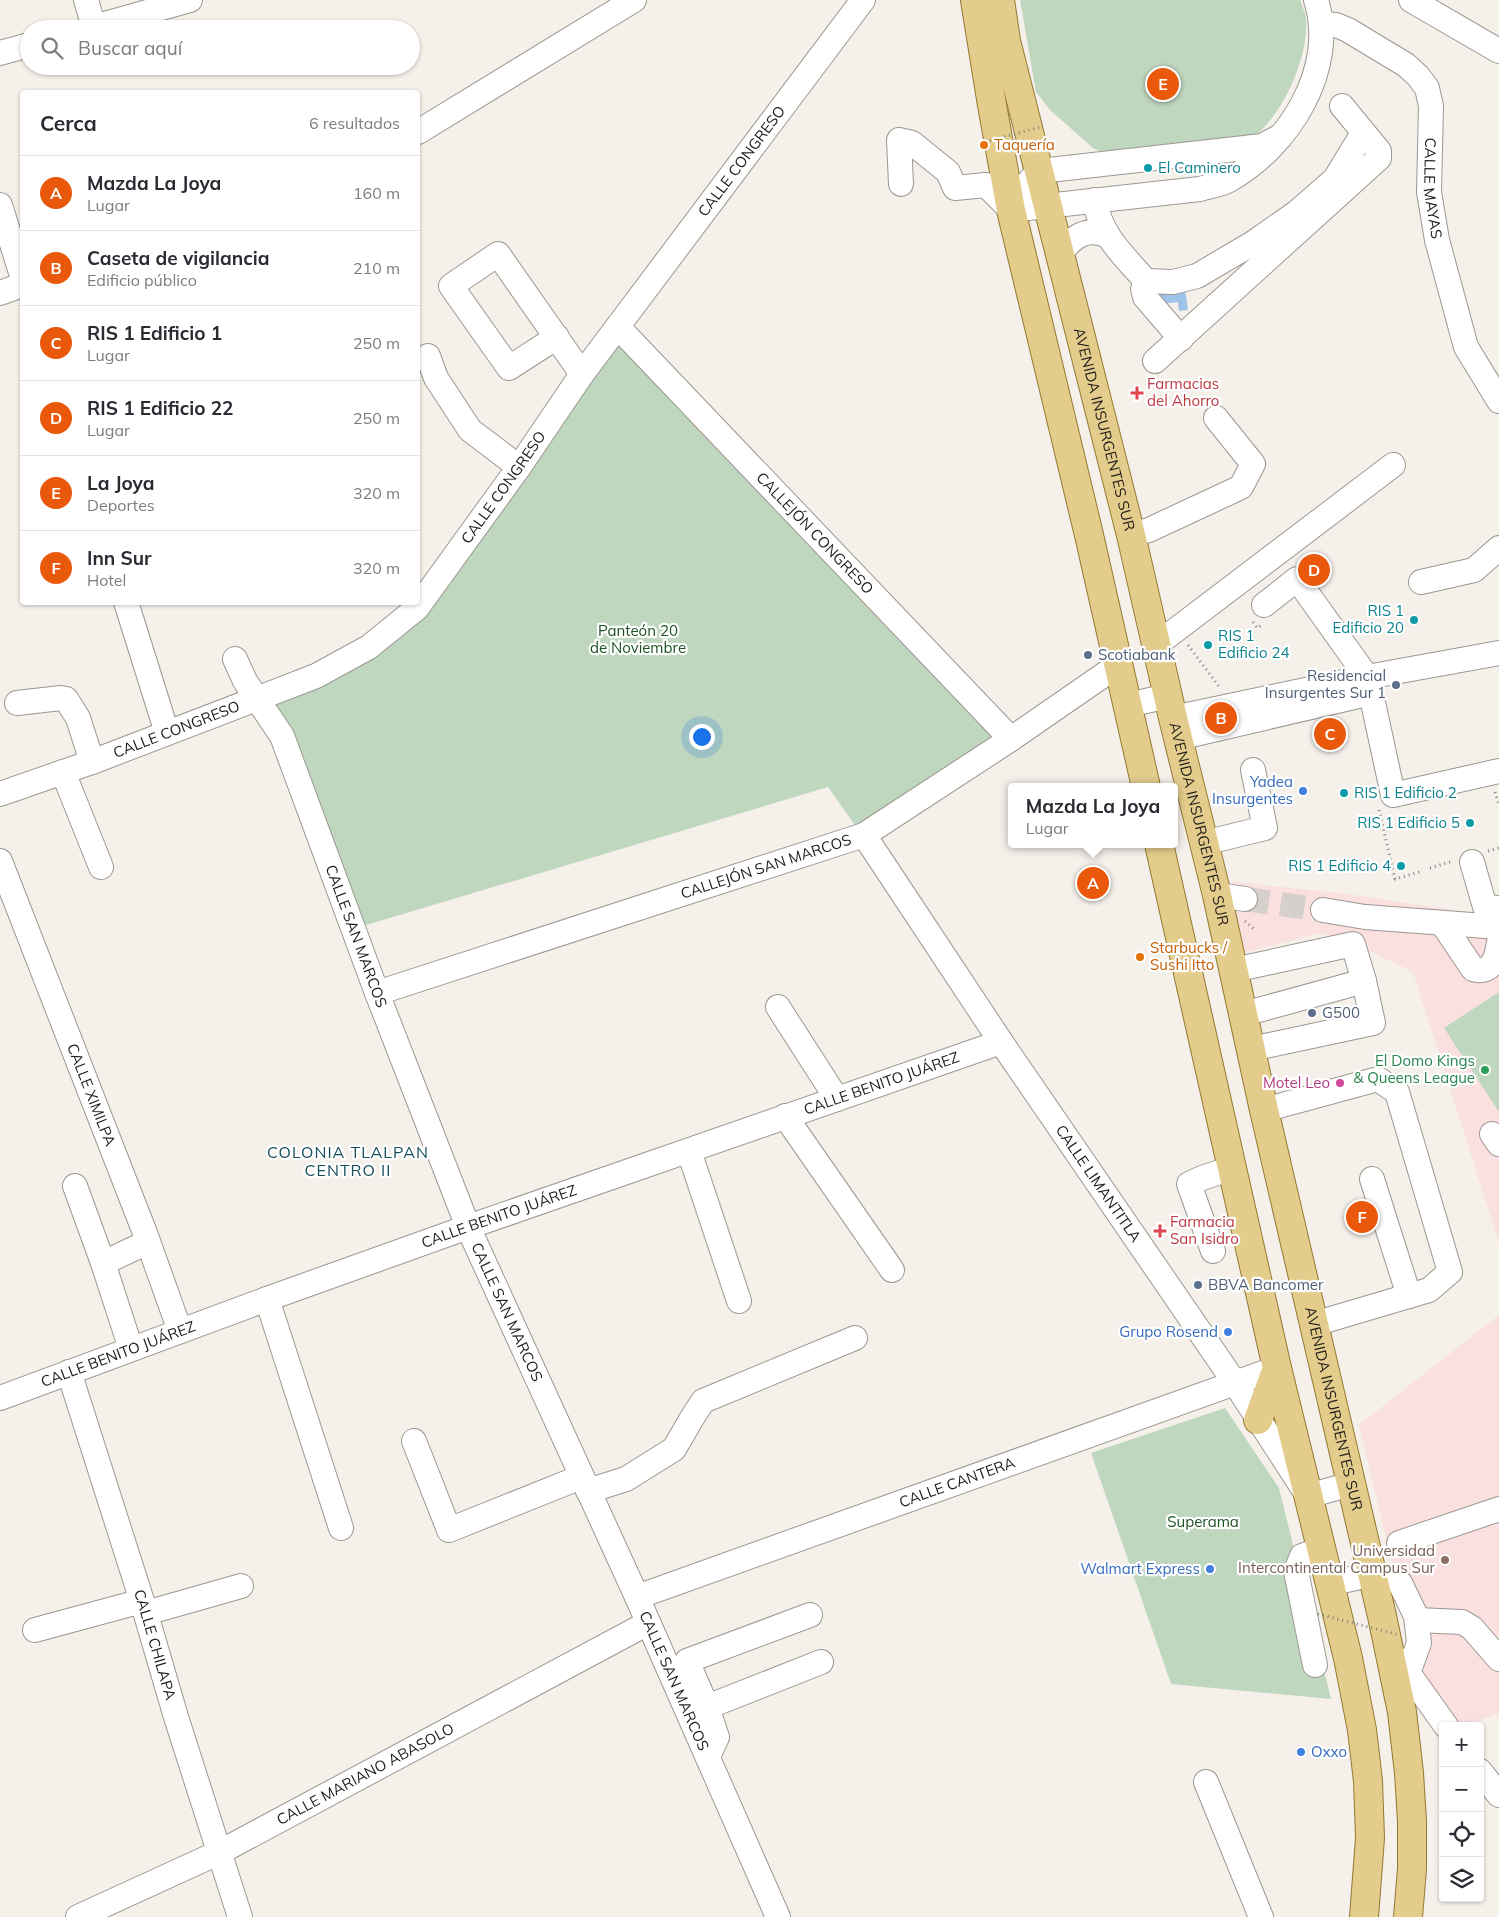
<!DOCTYPE html>
<html lang="es">
<meta charset="utf-8">
<style>
:root{--surface:#fff;--page:#f7f7f7;--text:#2b2b33;--muted:#7c7c81;--line:#e1e1e2;--accent:#ea580c}
body{margin:0;font-family:Mulish,sans-serif;background:var(--page);color:var(--text)}
.controls{position:absolute;right:15px;bottom:15px;display:grid;overflow:hidden;border-radius:5px;box-shadow:0 1px 4px #0004}
.controls button{width:45px;height:45px;display:grid;place-items:center;padding:0;border:0;border-bottom:1px solid var(--line);background:var(--surface);color:var(--text);font:25px sans-serif}
.you{position:absolute;left:701px;top:736px;width:18px;height:18px;margin:-12px;border:4px solid #fff;border-radius:50%;background:#1a73e8;box-shadow:0 0 0 8px #1a73e833}
.badge{display:grid;place-items:center;width:32px;height:32px;border-radius:50%;background:var(--accent);color:#fff;font-size:16px;font-weight:700}
.pin{position:absolute;translate:-50% -50%;border:2px solid #fff;box-shadow:0 1px 5px #0006}
.popup{position:absolute;left:1008px;top:783px;width:170px;height:65px;box-sizing:border-box;display:grid;place-content:center;border-radius:5px;background:var(--surface);filter:drop-shadow(0 1px 4px #0005);font-size:16px;white-space:nowrap;color:var(--muted)}
.popup b{font-size:19px;color:var(--text)}
.popup::after{content:'';position:absolute;left:50%;top:100%;margin-left:-10px;border:10px solid transparent;border-top-color:var(--surface)}
.list{margin:0;padding:0;list-style:none}
h2{display:flex;justify-content:space-between;align-items:center;height:65px;margin:0;padding:0 20px;font-size:21px}
h2 small{font-size:16px;font-weight:400;color:var(--muted)}
.list li{display:grid;grid-template-columns:32px 1fr auto;gap:15px;align-items:center;box-sizing:border-box;height:75px;padding:0 20px;border-top:1px solid var(--line)}
.list b{display:block;font-size:19px;white-space:nowrap}
.list p{margin:0;font-size:16px;white-space:nowrap;color:var(--muted)}
.list em{font-size:16px;font-style:normal;color:var(--muted)}
.icon{flex:none;width:28px;height:28px;fill:none;stroke:currentColor;stroke-width:2;stroke-linecap:round;stroke-linejoin:round}
.map{position:relative;flex:none;width:1499px;height:1917px;overflow:hidden}
.search{position:absolute;background:var(--surface);box-shadow:0 1px 4px #0004;left:20px;top:20px;width:400px;height:55px;display:flex;align-items:center;gap:12px;box-sizing:border-box;padding:0 18px;border-radius:28px;color:var(--muted);font-size:19px}
.panel{position:absolute;background:var(--surface);box-shadow:0 1px 4px #0004;left:20px;top:90px;width:400px;height:515px;border-radius:5px}
.map>svg:first-child{display:block}
</style>
<div class="map">
<svg width="1499" height="1917" viewBox="0 0 1499 1917">
<rect width="100%" height="100%" fill="#f5f0ea"/>
<g fill="#fbe0e0">
<polygon points="1225,881 1340,893 1499,917 1499,1243 1413,972 1357,945 1320,933 1241,954"/>
<polygon points="1499,1315 1499,1713 1464,1726 1446,1726 1424,1696 1359,1425"/>
</g>
<g fill="#bfd6bf">
<path d="M1020,0H1300C1302,6 1305,12 1306,18C1309,57 1283,116 1252,138L1112,157L1093,148L1050,110L1036,92Z"/>
<polygon points="617,331 1003,736 859,831 828,787 363,926 263,696 419,608"/>
<polygon points="1499,992 1499,1112 1444,1028"/>
<polygon points="1225,1408 1279,1488 1331,1699 1171,1684 1091,1453"/>
</g>
<polygon fill="#9ec3e8" points="1185,289 1188,310 1179,311 1178,302 1160,304 1159,292"/>
<g fill="none" stroke-linecap="round" stroke-linejoin="round">
<polyline stroke="#d5d0cb" stroke-width="24" stroke-dasharray="24 12" stroke-linecap="butt" points="1245,899 1323,910"/>
<defs>
<g id="minor">
<polyline points="86,0 94,27"/>
<polyline points="1411,0 1499,51"/>
<path id="s1" d="M1321,24L1336,25L1348,30L1406,65L1418,76L1427,88L1431,106L1429,192L1437,240L1466,347L1499,401"/>
<polyline points="87,29 190,0"/>
<polyline points="0,53 29,45"/>
<polyline points="418,132 634,0"/>
<polyline points="901,184 899,140 912,143 948,172 955,188 986,185 1011,210"/>
<path d="M1095,200C1099,234 1124,256 1146,281L1173,282L1197,276L1253,243L1296,213L1335,179L1363,133"/>
<polyline points="0,205 22,276"/>
<path d="M1011,210L1200,189C1209,186 1221,185 1229,180C1288,147 1338,69 1316,0"/>
<path d="M1011,210C1019,194 1026,182 1040,171L1236,149L1262,146L1277,138"/>
<path d="M1060,254C1073,237 1085,227 1106,235"/>
<polyline points="1146,281 1143,289 1145,297 1181,339"/>
<polyline points="0,293 22,285"/>
<path id="s2" d="M618,327L1011,739"/>
<polyline points="557,337 509,368 451,286 498,254 582,374"/>
<polyline points="428,356 436,378 470,430 519,467"/>
<polyline points="1155,361 1379,158 1379,151 1342,106"/>
<polyline points="1131,535 1149,530 1241,487 1253,464 1216,418"/>
<polyline points="1421,582 1474,570 1499,548"/>
<polyline points="126,602 167,733"/>
<polyline points="1264,605 1297,579 1367,677"/>
<polyline points="1156,645 1393,465"/>
<path id="s3" d="M235,659L245,681L282,736L377,993L468,1227L637,1597L778,1917"/>
<polyline points="17,703 61,698 66,699 78,718 92,762"/>
<polyline points="1128,705 1168,696"/>
<polyline points="1173,718 1367,677 1499,653"/>
<polyline points="1178,738 1371,693 1393,795 1499,771"/>
<polyline points="63,772 101,867"/>
<path id="s4" d="M0,794L92,762L316,676L369,647L417,608L519,467L582,374L863,0"/>
<path id="s5" d="M864,835L1001,1042L1235,1383L1308,1496L1351,1484"/>
<polyline points="1204,843 1265,828 1253,770"/>
<path id="s6" d="M0,861L145,1233L180,1331"/>
<polyline points="1472,862 1485,907 1499,908"/>
<polyline points="1217,895 1245,899"/>
<polyline points="1323,910 1365,917 1499,927"/>
<path d="M1442,923L1473,969C1492,975 1497,957 1499,942"/>
<polyline points="1234,970 1353,944 1364,981 1373,1023 1251,1049"/>
<path id="s7" d="M377,993L864,835L1011,739L1118,665"/>
<polyline points="778,1007 837,1099"/>
<polyline points="1244,1014 1364,981"/>
<polyline points="1264,1110 1378,1079 1397,1092 1450,1272 1429,1290 1314,1324"/>
<polyline points="785,1116 892,1270"/>
<polyline points="1492,1134 1499,1144"/>
<polyline points="689,1151 739,1301"/>
<polyline points="1372,1179 1409,1296"/>
<polyline points="75,1186 103,1263"/>
<polyline points="1213,1251 1189,1184 1202,1178 1232,1168"/>
<polyline points="267,1299 341,1528"/>
<polyline points="131,1349 103,1263 148,1242"/>
<path id="s8" d="M69,1372L142,1601L176,1717L240,1917"/>
<path id="s9" d="M0,1398L267,1299L468,1227L1001,1042"/>
<polyline points="414,1441 449,1530 581,1477"/>
<polyline points="588,1491 626,1479 674,1449 692,1418 703,1401 855,1338"/>
<polyline points="1399,1543 1499,1509"/>
<polyline points="1329,1584 1373,1574 1392,1577 1400,1583 1416,1616 1419,1643 1408,1673"/>
<path id="s10" d="M637,1597L1277,1368"/>
<polyline points="146,1613 241,1586"/>
<polyline points="1417,1620 1462,1622 1472,1628 1499,1659"/>
<polyline points="35,1630 142,1601"/>
<polyline points="1399,1660 1446,1726"/>
<polyline points="1315,1665 1296,1571 1302,1556 1321,1549"/>
<polyline points="707,1707 821,1662"/>
<polyline points="708,1757 717,1737 707,1707 687,1661 810,1615"/>
<polyline points="1480,1771 1499,1795"/>
<polyline points="1206,1782 1261,1917"/>
<path id="s11" d="M78,1917L220,1852L648,1623"/>
</g>
<g id="major">
<polyline points="975,0 992,105 1011,210 1089,535 1146,787"/>
<path id="s12" d="M1000,0L1006,41L1131,535L1173,718L1217,895L1264,1110L1382,1616L1402,1712L1409,1773L1412,1821V1869L1408,1917"/>
<polyline points="1159,844 1277,1368 1348,1658 1362,1730 1368,1781 1370,1838 1364,1917"/>
<polyline points="1258,1420 1277,1368"/>
</g>
</defs>
<use href="#minor" stroke="#9c9791" stroke-width="26"/>
<use href="#major" stroke="#937932" stroke-width="30"/>
<g stroke="#827f7b" stroke-width="3" stroke-dasharray="1 4" stroke-linecap="butt">
<polyline points="1253,622 1257,628 1262,625"/>
<polyline points="1188,645 1220,688"/>
<polyline points="1495,792 1499,804"/>
<polyline points="1379,810 1395,879 1423,871"/>
<polyline points="1488,851 1499,848"/>
<polyline points="1430,868 1453,861"/>
<polyline points="1245,921 1254,929"/>
</g>
<use href="#minor" stroke="#fff" stroke-width="24"/>
<use href="#major" stroke="#e4cd8c" stroke-width="28"/>
<g stroke="#827f7b" stroke-width="3" stroke-dasharray="1 4" stroke-linecap="butt">
<polyline points="985,142 1041,127"/>
<polyline points="1318,1614 1400,1635"/>
</g>
</g>
<g fill="#e8710a" stroke="#fff" stroke-width="2">
<circle cx="984" cy="145" r="5"/>
<circle cx="1140" cy="957" r="5"/>
</g>
<g fill="#0f9aa8" stroke="#fff" stroke-width="2">
<circle cx="1148" cy="168" r="5"/>
<circle cx="1414" cy="620" r="5"/>
<circle cx="1208" cy="645" r="5"/>
<circle cx="1344" cy="793" r="5"/>
<circle cx="1470" cy="823" r="5"/>
<circle cx="1401" cy="866" r="5"/>
</g>
<g fill="#e0444e" stroke="#fff" stroke-width="2">
<path d="M1134.5 385.5h5v5h5v5h-5v5h-5v-5h-5v-5h5z"/>
<path d="M1157.5 1223.5h5v5h5v5h-5v5h-5v-5h-5v-5h5z"/>
</g>
<g fill="#5c6f8a" stroke="#fff" stroke-width="2">
<circle cx="1088" cy="655" r="5"/>
<circle cx="1396" cy="685" r="5"/>
<circle cx="1312" cy="1013" r="5"/>
<circle cx="1198" cy="1285" r="5"/>
</g>
<g fill="#3f7fe0" stroke="#fff" stroke-width="2">
<circle cx="1303" cy="791" r="5"/>
<circle cx="1228" cy="1332" r="5"/>
<circle cx="1210" cy="1569" r="5"/>
<circle cx="1301" cy="1752" r="5"/>
</g>
<circle fill="#2e9e5b" stroke="#fff" stroke-width="2" cx="1485" cy="1070" r="5"/>
<circle fill="#d1479c" stroke="#fff" stroke-width="2" cx="1340" cy="1083" r="5"/>
<circle fill="#8d6e63" stroke="#fff" stroke-width="2" cx="1445" cy="1560" r="5"/>
<g text-anchor="middle" stroke-width="4.5" stroke-linejoin="round" paint-order="stroke">
<g font-size="15" fill="#c56008" stroke="#fff" text-anchor="start">
<text x="994" y="150">Taquería</text>
<text x="1150" y="953">Starbucks /<tspan x="1150" dy="17">Sushi Itto</tspan></text>
</g>
<g font-size="15" fill="#1f1d1b" stroke="#fff">
<text dy="5" stroke="none"><textPath href="#s4" startOffset="1012">CALLE CONGRESO</textPath></text>
<text dy="5" stroke="none"><textPath href="#s1" startOffset="228">CALLE MAYAS</textPath></text>
<text dy="5" stroke="none"><textPath href="#s12" startOffset="442">AVENIDA INSURGENTES SUR</textPath></text>
<text dy="5" stroke="none"><textPath href="#s4" startOffset="608">CALLE CONGRESO</textPath></text>
<text dy="5" stroke="none"><textPath href="#s2" startOffset="285">CALLEJÓN CONGRESO</textPath></text>
<text dy="5" stroke="none"><textPath href="#s4" startOffset="188">CALLE CONGRESO</textPath></text>
<text dy="5" stroke="none"><textPath href="#s12" startOffset="848">AVENIDA INSURGENTES SUR</textPath></text>
<text dy="5" stroke="none"><textPath href="#s7" startOffset="409">CALLEJÓN SAN MARCOS</textPath></text>
<text dy="5" stroke="none"><textPath href="#s3" startOffset="304">CALLE SAN MARCOS</textPath></text>
<text dy="5" stroke="none"><textPath href="#s9" startOffset="936">CALLE BENITO JUÁREZ</textPath></text>
<text dy="5" stroke="none"><textPath href="#s6" startOffset="251">CALLE XIMILPA</textPath></text>
<text dy="5" stroke="none"><textPath href="#s5" startOffset="420">CALLE LIMANTITLA</textPath></text>
<text dy="5" stroke="none"><textPath href="#s9" startOffset="531">CALLE BENITO JUÁREZ</textPath></text>
<text dy="5" stroke="none"><textPath href="#s3" startOffset="709">CALLE SAN MARCOS</textPath></text>
<text dy="5" stroke="none"><textPath href="#s9" startOffset="126">CALLE BENITO JUÁREZ</textPath></text>
<text dy="5" stroke="none"><textPath href="#s12" startOffset="1448">AVENIDA INSURGENTES SUR</textPath></text>
<text dy="5" stroke="none"><textPath href="#s10" startOffset="340">CALLE CANTERA</textPath></text>
<text dy="5" stroke="none"><textPath href="#s8" startOffset="286">CALLE CHILAPA</textPath></text>
<text dy="5" stroke="none"><textPath href="#s3" startOffset="1114">CALLE SAN MARCOS</textPath></text>
<text dy="5" stroke="none"><textPath href="#s11" startOffset="321">CALLE MARIANO ABASOLO</textPath></text>
</g>
<g font-size="15" fill="#0d838f" stroke="#fff" text-anchor="start">
<text x="1158" y="173">El Caminero</text>
<text x="1404" y="616" text-anchor="end">RIS 1<tspan x="1404" dy="17">Edificio 20</tspan></text>
<text x="1218" y="641">RIS 1<tspan x="1218" dy="17">Edificio 24</tspan></text>
<text x="1354" y="798">RIS 1 Edificio 2</text>
<text x="1460" y="828" text-anchor="end">RIS 1 Edificio 5</text>
<text x="1391" y="871" text-anchor="end">RIS 1 Edificio 4</text>
</g>
<g font-size="15" fill="#be3a42" stroke="#fff" text-anchor="start">
<text x="1147" y="389">Farmacias<tspan x="1147" dy="17">del Ahorro</tspan></text>
<text x="1170" y="1227">Farmacia<tspan x="1170" dy="17">San Isidro</tspan></text>
</g>
<g font-size="15" fill="#1c5222" stroke="#fff">
<text x="638" y="636">Panteón 20<tspan x="638" dy="17">de Noviembre</tspan></text>
<text x="1203" y="1527">Superama</text>
</g>
<g font-size="15" fill="#4e5e75" stroke="#fff" text-anchor="start">
<text x="1098" y="660">Scotiabank</text>
<text x="1386" y="681" text-anchor="end">Residencial<tspan x="1386" dy="17">Insurgentes Sur 1</tspan></text>
<text x="1322" y="1018">G500</text>
<text x="1208" y="1290">BBVA Bancomer</text>
</g>
<g font-size="15" fill="#366cbe" stroke="#fff" text-anchor="end">
<text x="1293" y="787">Yadea<tspan x="1293" dy="17">Insurgentes</tspan></text>
<text x="1218" y="1337">Grupo Rosend</text>
<text x="1200" y="1574">Walmart Express</text>
<text x="1311" y="1757" text-anchor="start">Oxxo</text>
</g>
<g font-size="15" fill="#27864d" stroke="#fff" text-anchor="end">
<text x="1475" y="1066">El Domo Kings<tspan x="1475" dy="17">&amp; Queens League</tspan></text>
</g>
<g font-size="15" fill="#b23c85" stroke="#fff" text-anchor="end">
<text x="1330" y="1088">Motel Leo</text>
</g>
<g font-size="15" fill="#785e54" stroke="#fff" text-anchor="end">
<text x="1435" y="1556">Universidad<tspan x="1435" dy="17">Intercontinental Campus Sur</tspan></text>
</g>
<g font-size="16" letter-spacing="1" fill="#174e5b" stroke="#fff">
<text x="348" y="1158">COLONIA TLALPAN<tspan x="348" dy="18">CENTRO II</tspan></text>
</g>
</g>
</svg>
<div class="controls">
<button>+</button>
<button>−</button>
<button><svg class="icon" aria-label="locate" viewBox="0 0 24 24"><circle cx="12" cy="12" r="6"/><path d="M12 2v4M12 18v4M2 12h4M18 12h4"/></svg></button>
<button><svg class="icon" aria-label="layers" viewBox="0 0 24 24"><path d="M12 4l9 5-9 5-9-5zM3 14l9 5 9-5"/></svg></button>
</div>
<div class="you"></div>
<div class="pin badge" style="left:1093px;top:883px">A</div>
<div class="popup"><b>Mazda La Joya</b>Lugar</div>
<div class="pin badge" style="left:1221px;top:718px">B</div>
<div class="pin badge" style="left:1330px;top:734px">C</div>
<div class="pin badge" style="left:1314px;top:570px">D</div>
<div class="pin badge" style="left:1163px;top:84px">E</div>
<div class="pin badge" style="left:1362px;top:1217px">F</div>
<div class="search"><svg class="icon" aria-label="search" viewBox="0 0 24 24"><circle cx="10" cy="10" r="6"/><path d="M15 15l6 6"/></svg>Buscar aquí</div>
<section class="panel">
<h2>Cerca<small>6 resultados</small></h2>
<ul class="list">
<li><span class="badge">A</span><div><b>Mazda La Joya</b><p>Lugar</p></div><em>160 m</em></li>
<li><span class="badge">B</span><div><b>Caseta de vigilancia</b><p>Edificio público</p></div><em>210 m</em></li>
<li><span class="badge">C</span><div><b>RIS 1 Edificio 1</b><p>Lugar</p></div><em>250 m</em></li>
<li><span class="badge">D</span><div><b>RIS 1 Edificio 22</b><p>Lugar</p></div><em>250 m</em></li>
<li><span class="badge">E</span><div><b>La Joya</b><p>Deportes</p></div><em>320 m</em></li>
<li><span class="badge">F</span><div><b>Inn Sur</b><p>Hotel</p></div><em>320 m</em></li>
</ul>
</section>
</div>
